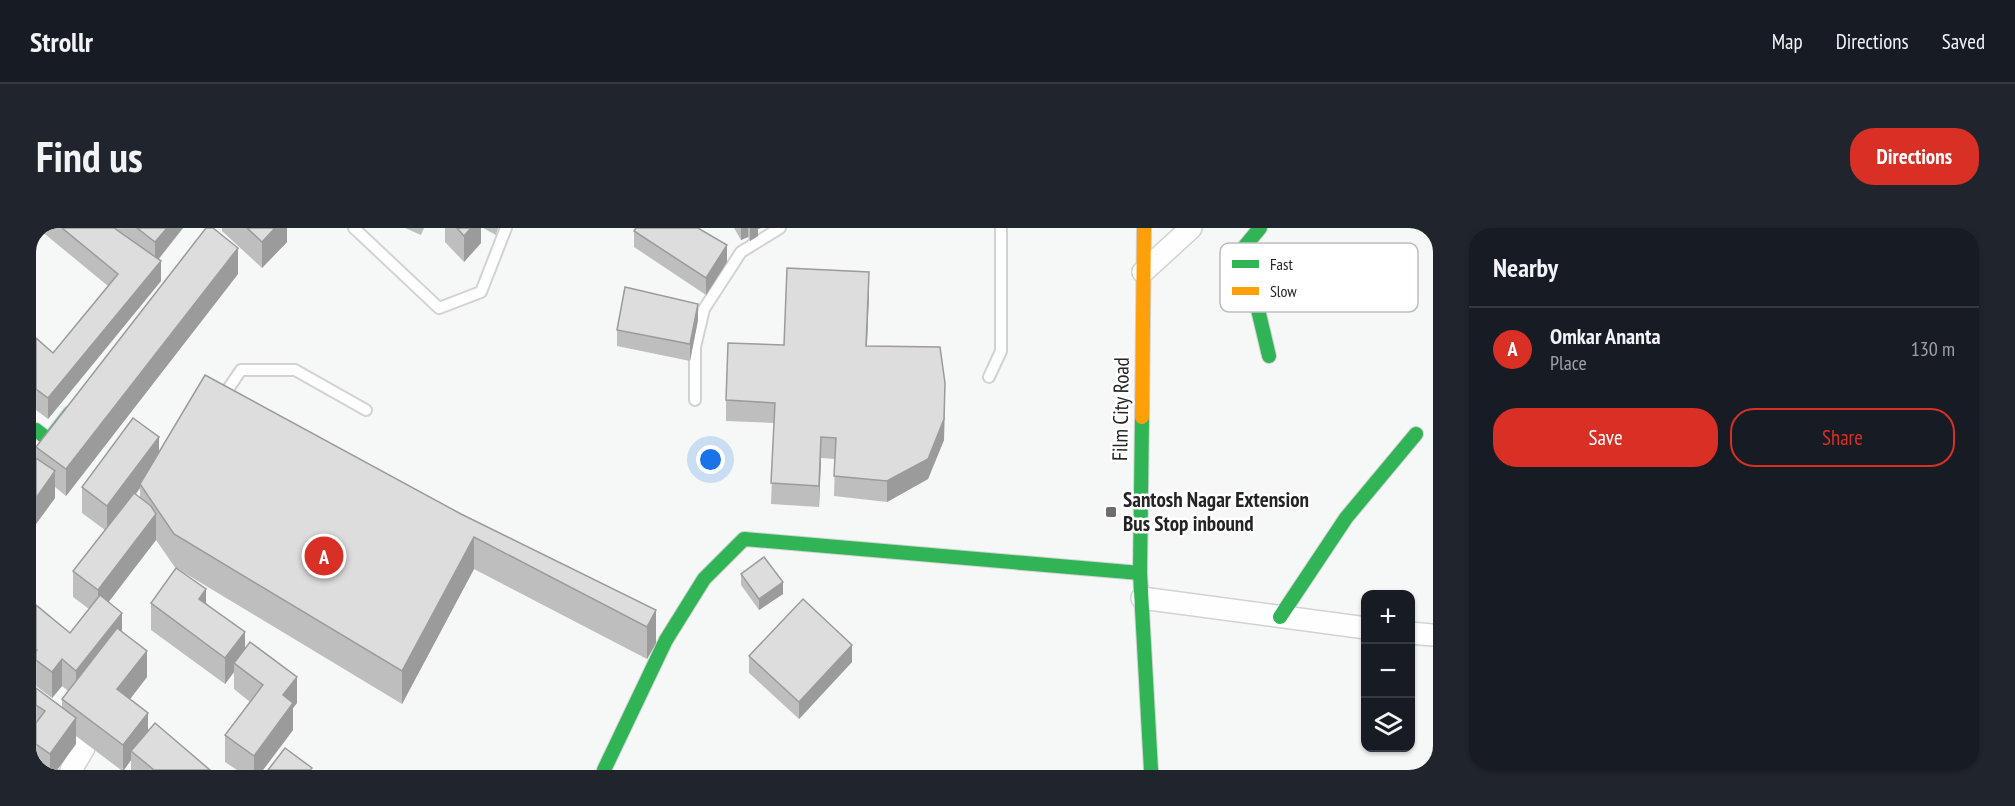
<!DOCTYPE html>
<meta charset="utf-8">
<style>
:root{--surface:#171b24;--page:#20242c;--text:#f1f3f6;--muted:#9ea1a6;--line:#363941;--accent:#d93025}
body{margin:0;font-family:"PT Sans Narrow",sans-serif;background:var(--page);color:var(--text)}
.controls{position:absolute;right:18px;bottom:18px;display:grid;overflow:hidden;border-radius:12px;box-shadow:0 2px 4px #0004}
.controls button{width:54px;height:54px;display:grid;place-items:center;padding:0;border:0;border-bottom:2px solid var(--line);background:var(--surface);color:var(--text);font:30px sans-serif}
.you{position:absolute;left:675px;top:232px;width:21px;height:21px;margin:-15px;border:4px solid #fff;border-radius:50%;background:#1a73e8;box-shadow:0 0 0 9px #1a73e833}
.badge{display:grid;place-items:center;width:39px;height:39px;border-radius:50%;background:var(--accent);color:#fff;font-size:20px;font-weight:700}
.pin{position:absolute;translate:-50% -50%;border:3px solid #fff;box-shadow:0 2px 6px #0006}
.list{margin:0;padding:0;list-style:none}
h2{display:flex;justify-content:space-between;align-items:center;height:78px;margin:0;padding:0 24px;font-size:26px}
h2 small{font-size:20px;font-weight:400;color:var(--muted)}
.list li{display:grid;grid-template-columns:39px 1fr auto;gap:18px;align-items:center;box-sizing:border-box;height:84px;padding:0 24px;border-top:2px solid var(--line)}
.list b{display:block;font-size:22px;white-space:nowrap}
.list p{margin:0;font-size:20px;white-space:nowrap;color:var(--muted)}
.list em{font-size:20px;font-style:normal;color:var(--muted)}
.actions{display:flex;gap:12px;padding:18px 24px}
.actions a{flex:1;padding:14px 0;border:2px solid var(--accent);border-radius:24px;text-align:center;font-size:21px;color:var(--accent)}
.actions .main{background:var(--accent);color:#fff}
.icon{flex:none;width:33px;height:33px;fill:none;stroke:currentColor;stroke-width:2;stroke-linecap:round;stroke-linejoin:round}
.map{position:relative;flex:none;width:1397px;height:542px;overflow:hidden;border-radius:24px}
header{display:flex;align-items:center;gap:36px;box-sizing:border-box;height:84px;padding:0 30px;background:var(--surface);border-bottom:2px solid var(--line)}
header strong{font-size:28px}
nav{display:flex;gap:33px;margin-inline-start:auto;font-size:21px}
.intro{display:flex;align-items:center;justify-content:space-between;box-sizing:border-box;height:144px;padding:0 36px}
h1{margin:0;font-size:42px}
.button{padding:15px 27px;border-radius:24px;background:var(--accent);color:#fff;font-size:21px;font-weight:700}
main{display:flex;gap:36px;padding:0 36px}
aside{flex:1;background:var(--surface);border-radius:24px;box-shadow:0 2px 4px #0004}
.map>svg:first-child{display:block}
</style>
<header>
<strong>Strollr</strong>
<nav><a>Map</a><a>Directions</a><a>Saved</a></nav>
</header>
<div class="intro"><h1>Find us</h1><a class="button">Directions</a></div>
<main>
<div class="map">
<svg width="1397" height="542" viewBox="0 0 1397 542">
<rect width="100%" height="100%" fill="#f6f8f7"/>
<g fill="none" stroke-linecap="round" stroke-linejoin="round">
<defs>
<g id="lane">
<polyline points="318,0 403,80 445,64 470,0"/>
<polyline points="953,149 965,123 965,0"/>
<polyline points="186,170 205,142 259,142 330,182"/>
<polyline points="659,172 659,119 668,81 705,24 744,0"/>
</g>
<g id="street">
<polyline points="1107,44 1155,0"/>
<polyline points="1106,370 1330,400"/>
<polyline points="1374,405 1397,407"/>
<polyline points="0,482 48,520 35,542"/>
</g>
<g id="fast">
<polyline points="1224,0 1209,18 1205,31 1215,52 1233,128"/>
<polyline points="1106,189 1104,345 1115,542"/>
<polyline points="0,202 13,212 34,185"/>
<polyline points="1244,389 1310,290 1380,206"/>
<polyline points="568,542 630,412 668,351 708,311 1104,345"/>
</g>
<polyline id="slow" points="1106,189 1108,0"/>
</defs>
<use href="#lane" stroke="#d1d3d2" stroke-width="14"/>
<use href="#street" stroke="#d1d3d2" stroke-width="24"/>
<use href="#fast" stroke="#d1d3d2" stroke-width="16"/>
<use href="#slow" stroke="#d1d3d2" stroke-width="16"/>
<use href="#lane" stroke="#fefefe" stroke-width="10"/>
<use href="#street" stroke="#fefefe" stroke-width="21"/>
<use href="#fast" stroke="#30b455" stroke-width="14"/>
<use href="#slow" stroke="#ff9f0a" stroke-width="14"/>
</g>
<g fill="#bdbebd" fill-rule="evenodd">
<polygon points="0,0 147,0 123,31 125,53 12,191 0,182 0,110 17,125 72,58 4,2"/>
<polygon points="186,0 251,0 251,14 226,40 186,3"/>
<polygon points="369,0 388,0 385,7"/>
<polygon points="409,0 445,0 445,15 428,34 409,14"/>
<polygon points="447,0 462,0 460,7"/>
<polygon points="698,0 725,0 722,1 722,8 714,13 712,9 705,12"/>
<polygon points="598,3 691,34 670,67 598,19"/>
<polygon points="202,46 30,268 19,259 19,270 0,296 0,219"/>
<polygon points="833,65 831,118 909,176 908,212 892,251 851,274 798,268 799,231 785,230 783,279 735,276 738,195 690,193 690,172 748,117"/>
<polygon points="662,92 654,133 581,118 581,102"/>
<path d="M123,225L425,286L620,382V415L611,431L438,341L366,476L142,341L209,421L261,475L257,480V502L227,542H201L189,534V507L214,474L198,461V444L189,456L115,402V375L140,340L138,338L120,312L72,374L86,404L111,449L94,471L112,504L174,542H95V532L88,542H85L40,508V516L21,542H0V460L26,479V471L32,463L26,458L16,470L0,458V377L34,405L53,381L37,369V343L69,302L46,285V259ZM104,260V270L100,266Z"/>
<polygon points="705,346 747,366 723,382 705,357"/>
<polygon points="713,428 816,434 763,491 713,445"/>
</g>
<g fill="#9a9b9a">
<polygon points="0,0 4,0 4,2 0,7"/>
<polygon points="131,0 147,0 119,35 119,14"/>
<polygon points="239,0 251,0 251,14 226,40 226,14"/>
<polygon points="434,0 445,0 445,15 428,34 428,8"/>
<polygon points="705,0 712,0 712,9 705,12"/>
<polygon points="714,0 725,0 722,1 722,8 714,13"/>
<polygon points="691,17 691,34 670,67 670,50"/>
<polygon points="202,20 202,46 30,268 30,241"/>
<polygon points="125,33 125,53 12,191 12,170"/>
<polygon points="833,44 833,65 830,139 830,118"/>
<polygon points="662,76 662,92 654,133 654,116"/>
<polygon points="909,155 908,212 892,251 851,274 851,253"/>
<polygon points="123,209 123,235 104,256 104,260 71,304 71,278"/>
<polygon points="785,209 785,230 783,279 783,258"/>
<polygon points="19,243 19,270 0,296 0,270"/>
<polygon points="120,286 120,312 62,388 62,362"/>
<polygon points="438,309 438,341 366,476 366,443"/>
<polygon points="747,354 747,366 723,382 723,371"/>
<polygon points="170,361 170,388 163,371"/>
<polygon points="620,382 620,415 611,431 611,399"/>
<polygon points="86,385 86,412 40,469 40,443"/>
<polygon points="209,404 209,430 198,435 198,444 189,456 189,430"/>
<polygon points="816,417 816,434 763,491 763,474"/>
<polygon points="111,423 111,449 81,488 81,461"/>
<polygon points="26,431 26,458 16,470 16,444"/>
<polygon points="261,449 261,475 257,480 257,502 227,542 218,542 218,528 247,467"/>
<polygon points="112,485 112,511 95,523 95,532 88,542 87,542 87,517"/>
<polygon points="40,490 40,516 21,542 14,542 14,526"/>
</g>
<g fill="#dcdddc" stroke="#9a9b9a" stroke-width="1.5">
<polygon points="26,0 78,0 125,33 12,170 0,161 0,110 17,125 82,46"/>
<polygon points="101,0 131,0 119,14"/>
<polygon points="170,0 177,0 202,20 30,241 0,219"/>
<polygon points="211,0 239,0 226,14"/>
<polygon points="421,0 435,0 428,8"/>
<polygon points="600,0 662,0 691,17 670,50 598,3"/>
<polygon points="751,40 833,44 830,118 904,119 909,155 908,191 892,231 851,253 798,248 800,210 785,209 783,258 735,255 739,175 690,172 692,115 748,117"/>
<polygon points="589,59 662,76 654,116 581,102"/>
<polygon points="169,147 425,286 620,382 611,399 438,309 366,443 138,306 104,256"/>
<polygon points="97,190 123,209 71,278 46,259"/>
<polygon points="0,230 19,243 0,270"/>
<polygon points="98,265 115,278 120,286 62,362 37,343"/>
<polygon points="728,329 747,354 723,371 705,346"/>
<polygon points="140,340 170,361 163,371 209,404 189,430 115,375"/>
<polygon points="64,367 86,385 40,443 26,431 16,444 0,432 0,424 1,422 0,421 0,377 34,405"/>
<polygon points="767,371 816,417 763,474 713,428"/>
<polygon points="81,400 111,423 81,461 112,485 87,517 26,471"/>
<polygon points="214,414 261,449 247,467 257,475 218,528 189,507 227,457 198,435"/>
<polygon points="0,460 40,490 14,526 0,516 0,495 9,483 0,477"/>
<polygon points="119,495 174,542 118,542 95,523"/>
<polygon points="249,520 276,540 274,542 232,542"/>
</g>
<rect fill="#6d6e6d" stroke="#fff" stroke-width="2" x="1069" y="278" width="12" height="12" rx="3"/>
<g text-anchor="middle" stroke-width="5" stroke-linejoin="round" paint-order="stroke">
<g font-size="21" fill="#232423" stroke="#fff">
<text transform="translate(1085 181) rotate(-89)" y="7">Film City Road</text>
</g>
<g font-size="21" font-weight="bold" fill="#232423" stroke="#fff" text-anchor="start">
<text x="1087" y="279">Santosh Nagar Extension<tspan x="1087" dy="24">Bus Stop inbound</tspan></text>
</g>
</g>
<rect x="1184" y="15" width="198" height="69" rx="9" fill="#fff" stroke="#bdbdbd" stroke-width="1.5"/>
<rect x="1196" y="32" width="27" height="8" fill="#30b455"/>
<rect x="1196" y="59" width="27" height="8" fill="#ff9f0a"/>
<g font-size="16" fill="#232423">
<text x="1234" y="42">Fast</text>
<text x="1234" y="69">Slow</text>
</g>
</svg>
<div class="controls">
<button>+</button>
<button>−</button>
<button><svg class="icon" aria-label="layers" viewBox="0 0 24 24"><path d="M12 4l9 5-9 5-9-5zM3 14l9 5 9-5"/></svg></button>
</div>
<div class="you"></div>
<div class="pin badge" style="left:288px;top:328px">A</div>
</div>
<aside>
<h2>Nearby<small></small></h2>
<ul class="list">
<li><span class="badge">A</span><div><b>Omkar Ananta</b><p>Place</p></div><em>130 m</em></li>
</ul>
<div class="actions"><a class="main">Save</a><a>Share</a></div>
</aside>
</main>
